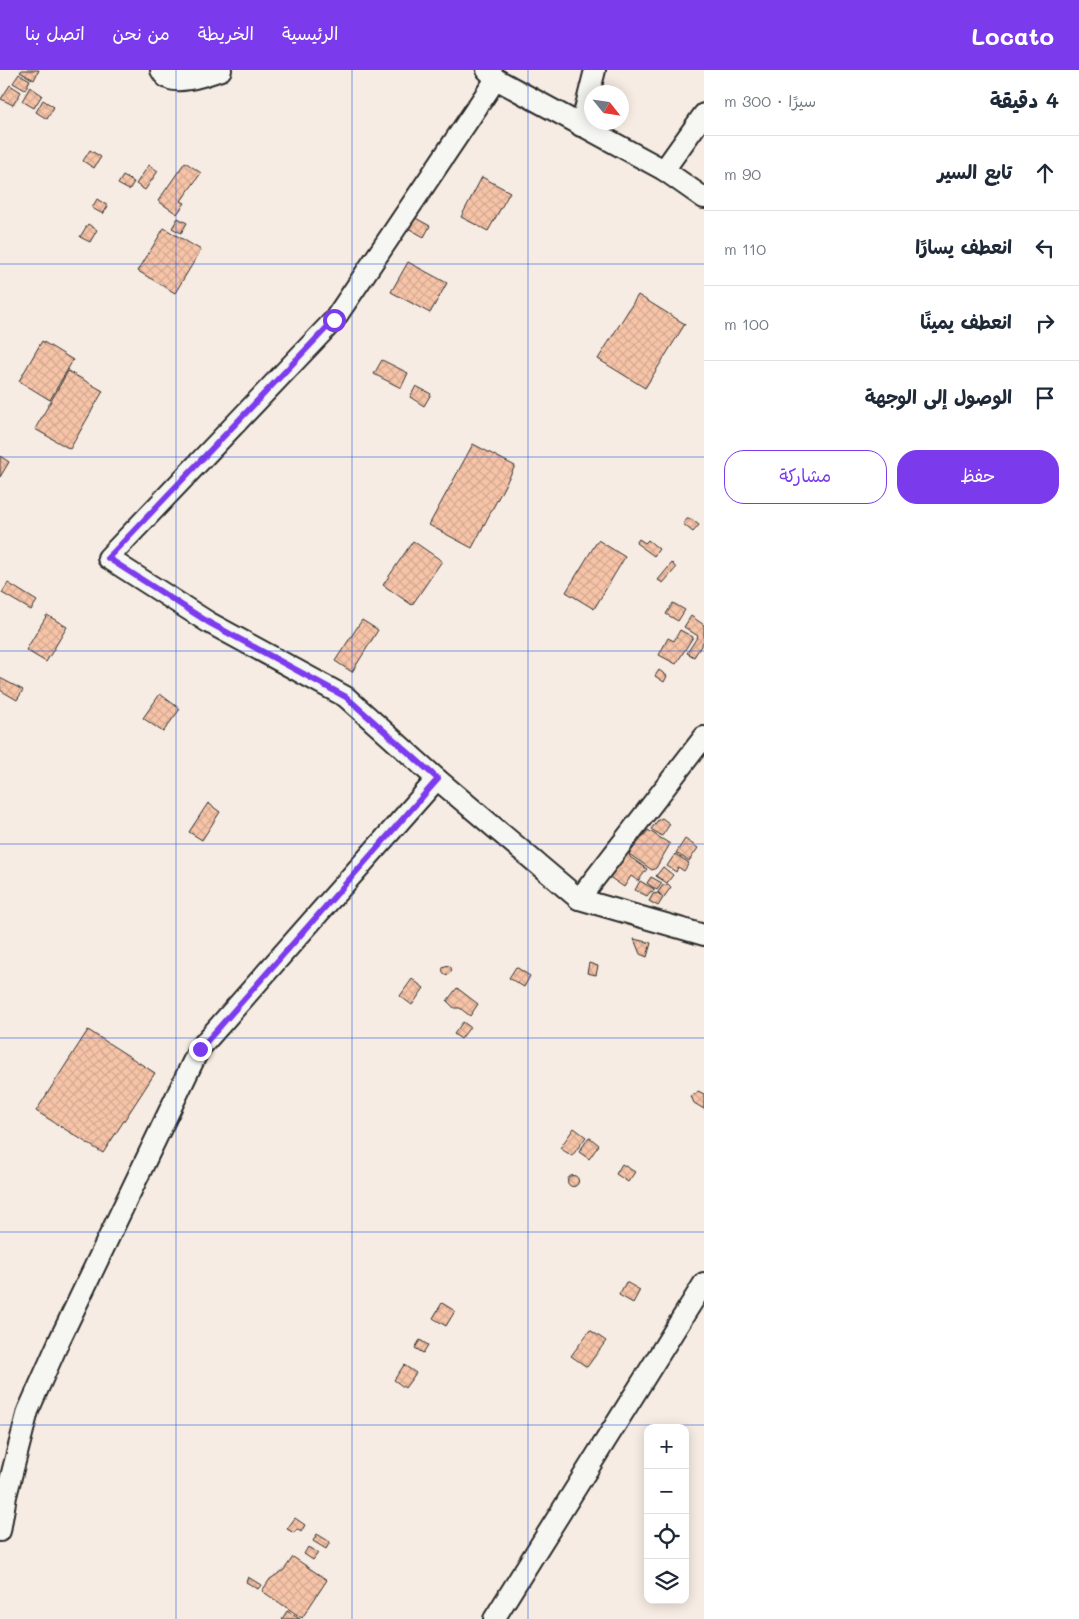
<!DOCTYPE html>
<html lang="ar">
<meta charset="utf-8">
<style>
:root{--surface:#fff;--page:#f2f2f3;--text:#1f2937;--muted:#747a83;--line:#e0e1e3;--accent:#7c3aed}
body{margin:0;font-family:Mali,"Playpen Sans Arabic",sans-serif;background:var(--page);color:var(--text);direction:rtl}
.controls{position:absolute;right:15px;bottom:15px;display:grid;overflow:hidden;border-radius:10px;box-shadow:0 2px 12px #0003}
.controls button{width:45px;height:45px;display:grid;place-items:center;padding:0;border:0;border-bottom:1px solid var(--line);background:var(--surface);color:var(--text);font:25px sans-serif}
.compass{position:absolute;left:584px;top:15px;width:45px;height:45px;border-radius:50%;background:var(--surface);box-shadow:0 2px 12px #0003;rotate:120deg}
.stop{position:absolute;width:15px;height:15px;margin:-11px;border:4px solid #7c3aed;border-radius:50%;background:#fff}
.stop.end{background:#7c3aed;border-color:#fff;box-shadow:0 1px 5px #0008}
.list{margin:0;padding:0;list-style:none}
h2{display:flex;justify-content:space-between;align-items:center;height:65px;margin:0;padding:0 20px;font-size:21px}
h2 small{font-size:16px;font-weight:400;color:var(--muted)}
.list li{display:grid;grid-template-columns:32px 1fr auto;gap:15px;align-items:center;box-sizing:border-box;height:75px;padding:0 20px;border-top:1px solid var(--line)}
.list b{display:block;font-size:19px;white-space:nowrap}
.list em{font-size:16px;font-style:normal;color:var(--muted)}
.actions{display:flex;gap:10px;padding:15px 20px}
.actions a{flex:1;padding:11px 0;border:1px solid var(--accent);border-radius:20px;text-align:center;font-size:18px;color:var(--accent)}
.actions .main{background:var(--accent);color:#fff}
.icon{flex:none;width:28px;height:28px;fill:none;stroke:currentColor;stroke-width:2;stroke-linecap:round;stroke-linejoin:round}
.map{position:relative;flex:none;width:704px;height:1549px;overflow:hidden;direction:ltr}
header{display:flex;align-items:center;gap:30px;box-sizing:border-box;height:70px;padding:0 25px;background:var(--accent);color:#fff}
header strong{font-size:24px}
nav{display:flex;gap:28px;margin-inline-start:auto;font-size:18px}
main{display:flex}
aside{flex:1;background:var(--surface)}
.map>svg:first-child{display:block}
</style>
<header>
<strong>Locato</strong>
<nav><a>الرئيسية</a><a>الخريطة</a><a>من نحن</a><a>اتصل بنا</a></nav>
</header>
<main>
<aside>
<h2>4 دقيقة<small>سيرًا · 300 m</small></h2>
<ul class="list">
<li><svg class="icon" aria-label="ahead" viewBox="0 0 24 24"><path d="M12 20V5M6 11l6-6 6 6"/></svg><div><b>تابع السير</b></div><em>90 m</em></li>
<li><svg class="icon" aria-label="left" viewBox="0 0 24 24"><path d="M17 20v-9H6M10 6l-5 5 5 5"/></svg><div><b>انعطف يسارًا</b></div><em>110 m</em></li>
<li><svg class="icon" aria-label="right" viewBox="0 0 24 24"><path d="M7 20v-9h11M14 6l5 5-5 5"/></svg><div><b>انعطف يمينًا</b></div><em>100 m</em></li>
<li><svg class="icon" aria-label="arrive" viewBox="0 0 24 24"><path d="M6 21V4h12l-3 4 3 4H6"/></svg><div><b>الوصول إلى الوجهة</b></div></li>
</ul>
<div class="actions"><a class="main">حفظ</a><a>مشاركة</a></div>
</aside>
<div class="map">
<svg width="704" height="1549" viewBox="0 0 704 1549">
<defs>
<pattern id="building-cross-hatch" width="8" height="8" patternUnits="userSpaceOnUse" patternTransform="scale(1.25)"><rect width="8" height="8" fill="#f7c4a8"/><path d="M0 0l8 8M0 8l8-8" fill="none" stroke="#d4a991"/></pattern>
</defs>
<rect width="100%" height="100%" fill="#f6ece3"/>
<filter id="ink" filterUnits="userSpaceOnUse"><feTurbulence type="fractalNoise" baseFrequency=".02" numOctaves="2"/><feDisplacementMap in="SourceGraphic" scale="10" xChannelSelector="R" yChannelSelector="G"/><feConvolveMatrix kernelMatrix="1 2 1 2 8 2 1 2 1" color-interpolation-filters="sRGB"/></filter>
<g filter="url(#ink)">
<g fill="url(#building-cross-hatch)" stroke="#2b2b2b">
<polygon points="22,0 39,0 34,10 20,2"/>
<polygon points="19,4 30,10 25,20 13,13"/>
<polygon points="10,15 21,22 13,35 1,29"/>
<polygon points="30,17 42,25 34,38 22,31"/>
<polygon points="43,30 54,37 47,49 36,42"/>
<polygon points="90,80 101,87 94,98 83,91"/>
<polygon points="185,92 201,103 181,131 185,133 177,144 158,131"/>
<polygon points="149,95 158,101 145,120 136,114"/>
<polygon points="123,106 134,112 129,120 118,114"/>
<polygon points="482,107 510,122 488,161 461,147"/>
<polygon points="97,129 108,136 103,144 92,138"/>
<polygon points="412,146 430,156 424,167 406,157"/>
<polygon points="178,148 187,153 181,163 172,158"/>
<polygon points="88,154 97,160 90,172 80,167"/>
<polygon points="164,158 201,180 175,223 138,201"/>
<polygon points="408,192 447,213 430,243 391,222"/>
<polygon points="638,225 685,254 645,318 598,289"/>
<polygon points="42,271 73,290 50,330 19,311"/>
<polygon points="382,290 408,303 401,318 374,304"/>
<polygon points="68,301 103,321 70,379 35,359"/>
<polygon points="416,316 431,324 424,336 410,327"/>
<polygon points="473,374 515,396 472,478 429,455"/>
<polygon points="0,386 9,392 0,407"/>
<polygon points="687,449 691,449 699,455 693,462 683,454"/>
<polygon points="639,469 645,473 648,470 659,479 654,486 636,473"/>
<polygon points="598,470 625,487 594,539 566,522"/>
<polygon points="413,471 442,491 412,535 383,515"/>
<polygon points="672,493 676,498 663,513 658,510"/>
<polygon points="8,513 37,531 31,540 2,523"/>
<polygon points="673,533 685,540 678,551 666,544"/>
<polygon points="47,545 67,557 46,592 26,580"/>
<polygon points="691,546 704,555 704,571 694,587 687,583 698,566 684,557"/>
<polygon points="362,550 378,560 352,602 335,591"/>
<polygon points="680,560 693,567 676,594 659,585 668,568 674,571"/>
<polygon points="659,600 667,606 664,612 655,606"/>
<polygon points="0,608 23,620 17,630 0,620"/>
<polygon points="160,624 180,639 163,662 143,648"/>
<polygon points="208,733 220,742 202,770 189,762"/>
<polygon points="662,748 670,754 662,766 651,759 658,750"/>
<polygon points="648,760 670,774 656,798 652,800 629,784"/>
<polygon points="685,769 698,778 689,791 676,783"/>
<polygon points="625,781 629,783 630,787 647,799 638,811 631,806 624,817 608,806"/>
<polygon points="675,784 689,793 684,801 678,797 676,802 667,796"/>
<polygon points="663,797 673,805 667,813 656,806"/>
<polygon points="651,807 662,813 657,820 647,813"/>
<polygon points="640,811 654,819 654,821 650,822 647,826 635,820"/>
<polygon points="668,814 671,817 664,827 658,822 663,815"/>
<polygon points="658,823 663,828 658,836 649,831 653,824"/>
<polygon points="634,869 651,873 647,887 640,884"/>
<polygon points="589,893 598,896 596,905 587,903"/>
<circle cx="447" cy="900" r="4.5"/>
<polygon points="516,897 530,906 524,917 509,908"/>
<polygon points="412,909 424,918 412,935 400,926"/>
<polygon points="457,918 478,934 470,946 460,938 454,938 447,931"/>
<polygon points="463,952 470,957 461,969 454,964"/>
<polygon points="88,960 155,1003 103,1083 36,1041"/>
<polygon points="698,1021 704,1024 704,1039 694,1033 691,1026 693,1024 696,1024"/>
<polygon points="574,1058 586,1067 572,1086 560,1078"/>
<polygon points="589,1067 599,1075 589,1089 579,1082"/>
<polygon points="622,1094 635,1102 628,1112 616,1104"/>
<circle cx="573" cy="1111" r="5.5"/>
<polygon points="626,1212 640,1220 633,1233 619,1225"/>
<polygon points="442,1233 455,1241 446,1256 433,1248"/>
<polygon points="590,1260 606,1271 587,1297 571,1286"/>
<polygon points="420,1270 428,1275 423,1283 415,1278"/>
<polygon points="404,1295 416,1303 405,1318 394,1310"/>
<polygon points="295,1448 305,1455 301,1462 297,1459 294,1463 287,1459"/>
<polygon points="317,1464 330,1472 326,1479 313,1471"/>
<polygon points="308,1477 318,1483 313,1490 304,1484"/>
<polygon points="293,1487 327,1510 302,1548 262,1521 270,1509 284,1500"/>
<polygon points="248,1507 261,1515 258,1519 246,1512"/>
<polygon points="287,1541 300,1549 282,1549"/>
</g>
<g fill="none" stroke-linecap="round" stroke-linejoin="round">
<defs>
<g id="street">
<path d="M161,0C162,2 164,5 166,7C178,16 208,4 221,0"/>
<polyline points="487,0 496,9 664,100 704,128"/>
<polyline points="496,9 334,250 108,488 208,552 346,627 437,709 579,829 704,865"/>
<polyline points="581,56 595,0"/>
<polyline points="664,100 704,44"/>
<polyline points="579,829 704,667"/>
<polyline points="0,1461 6,1426 28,1341 60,1269 199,979 437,709"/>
<polyline points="494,1549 704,1213"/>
</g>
</defs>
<use href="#street" stroke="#2b2b2b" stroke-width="24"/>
<use href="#street" stroke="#f6f6f2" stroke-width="20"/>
</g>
</g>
<g fill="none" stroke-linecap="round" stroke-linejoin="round" filter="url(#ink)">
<polyline stroke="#7c3aed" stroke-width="6" points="200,979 438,709 346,627 208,552 108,488 334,250"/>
</g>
<path fill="none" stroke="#1d4ed8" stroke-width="1" stroke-opacity="0.55" d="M176,0V1549M352,0V1549M528,0V1549M0,194H704M0,387H704M0,581H704M0,774H704M0,968H704M0,1162H704M0,1355H704"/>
</svg>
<div class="controls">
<button>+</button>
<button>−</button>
<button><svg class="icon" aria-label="locate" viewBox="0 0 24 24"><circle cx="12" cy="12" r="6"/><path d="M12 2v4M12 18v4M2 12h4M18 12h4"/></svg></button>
<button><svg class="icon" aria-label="layers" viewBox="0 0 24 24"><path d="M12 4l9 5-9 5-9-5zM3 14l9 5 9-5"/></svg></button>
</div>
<svg class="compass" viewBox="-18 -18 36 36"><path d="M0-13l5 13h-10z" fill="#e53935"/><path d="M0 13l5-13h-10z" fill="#747a83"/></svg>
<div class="stop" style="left:334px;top:250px"></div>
<div class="stop end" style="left:200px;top:979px"></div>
</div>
</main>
